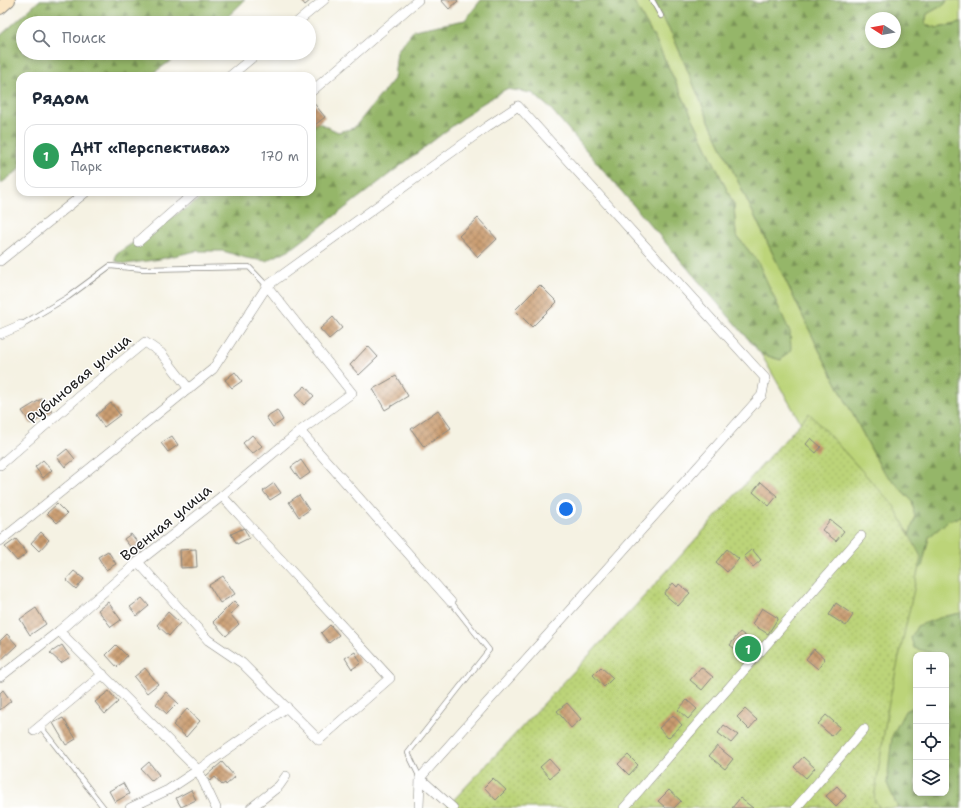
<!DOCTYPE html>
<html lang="ru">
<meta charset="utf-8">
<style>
:root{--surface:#fff;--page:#f2f2f3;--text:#1f2937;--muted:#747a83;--line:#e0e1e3;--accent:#b5179e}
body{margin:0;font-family:"Shantell Sans",sans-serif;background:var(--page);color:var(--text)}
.controls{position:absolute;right:12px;bottom:12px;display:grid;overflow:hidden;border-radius:8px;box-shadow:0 2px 6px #0003}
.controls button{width:36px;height:36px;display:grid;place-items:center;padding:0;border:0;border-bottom:1px solid var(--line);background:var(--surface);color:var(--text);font:20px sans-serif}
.compass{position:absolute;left:865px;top:12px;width:36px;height:36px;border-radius:50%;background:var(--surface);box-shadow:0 2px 6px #0003;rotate:281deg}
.you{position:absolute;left:566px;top:509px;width:14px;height:14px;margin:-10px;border:3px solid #fff;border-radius:50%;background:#1a73e8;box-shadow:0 0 0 6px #1a73e833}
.badge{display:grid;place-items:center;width:26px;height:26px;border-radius:50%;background:var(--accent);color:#fff;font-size:13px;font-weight:700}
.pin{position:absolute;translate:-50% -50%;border:2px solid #fff;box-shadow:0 1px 4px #0006}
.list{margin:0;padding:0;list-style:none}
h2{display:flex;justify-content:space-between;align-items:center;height:52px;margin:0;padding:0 16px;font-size:17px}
h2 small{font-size:13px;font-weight:400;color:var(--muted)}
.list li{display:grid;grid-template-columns:26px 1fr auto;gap:12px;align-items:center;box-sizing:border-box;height:64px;margin:0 8px 8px;padding:0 8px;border:1px solid var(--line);border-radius:12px}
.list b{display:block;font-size:15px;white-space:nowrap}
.list p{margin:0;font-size:13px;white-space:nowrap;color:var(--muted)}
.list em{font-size:13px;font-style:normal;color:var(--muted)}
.icon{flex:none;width:22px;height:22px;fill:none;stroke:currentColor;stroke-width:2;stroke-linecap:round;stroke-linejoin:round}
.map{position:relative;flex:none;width:961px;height:808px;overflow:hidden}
.search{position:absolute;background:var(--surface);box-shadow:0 2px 6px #0003;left:16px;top:16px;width:300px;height:44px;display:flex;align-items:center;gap:10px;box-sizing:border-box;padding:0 14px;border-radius:22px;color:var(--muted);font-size:15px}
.panel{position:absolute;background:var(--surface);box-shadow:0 2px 6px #0003;left:16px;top:72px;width:300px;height:124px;border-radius:12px}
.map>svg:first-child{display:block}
</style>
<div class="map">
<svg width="961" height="808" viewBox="0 0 961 808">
<defs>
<pattern id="forest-firs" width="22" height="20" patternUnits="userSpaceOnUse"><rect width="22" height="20" fill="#95b669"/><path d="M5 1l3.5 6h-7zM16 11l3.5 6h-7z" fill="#799356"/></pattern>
<pattern id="garden-dots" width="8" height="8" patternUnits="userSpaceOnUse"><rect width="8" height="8" fill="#bcd479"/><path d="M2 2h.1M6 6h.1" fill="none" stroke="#a1b568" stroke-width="1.8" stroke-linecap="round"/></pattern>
<pattern id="building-cross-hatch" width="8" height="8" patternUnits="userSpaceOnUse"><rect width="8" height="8" fill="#ca9d71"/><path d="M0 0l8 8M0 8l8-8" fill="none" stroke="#a37f5c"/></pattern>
</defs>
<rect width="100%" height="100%" fill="#fff"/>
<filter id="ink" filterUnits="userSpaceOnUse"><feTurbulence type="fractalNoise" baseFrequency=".025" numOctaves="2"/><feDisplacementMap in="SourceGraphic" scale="8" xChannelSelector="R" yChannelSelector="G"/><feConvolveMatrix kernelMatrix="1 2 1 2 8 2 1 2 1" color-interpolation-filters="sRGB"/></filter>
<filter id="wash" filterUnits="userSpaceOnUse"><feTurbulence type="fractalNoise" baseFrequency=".012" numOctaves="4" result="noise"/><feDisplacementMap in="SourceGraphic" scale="16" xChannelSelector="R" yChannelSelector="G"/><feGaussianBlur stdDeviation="0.9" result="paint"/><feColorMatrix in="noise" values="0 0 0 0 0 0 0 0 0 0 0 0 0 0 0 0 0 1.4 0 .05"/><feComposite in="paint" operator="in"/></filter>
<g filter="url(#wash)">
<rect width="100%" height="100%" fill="#f5f2e3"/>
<g fill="#bcd479" stroke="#6c784a">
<polygon points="633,0 652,0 673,36 709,121 819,350 881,468 912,501 915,518 906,544 922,566 929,537 949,520 961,517 961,613 942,617 914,648 928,651 934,655 916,655 916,706 905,711 887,783 898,808 865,808 802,425 761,354 781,360 758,262 736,235 734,205 657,43"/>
<polygon points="947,0 961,0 961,23 938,28 925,24 927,14 945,4"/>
</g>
<g fill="url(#forest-firs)" stroke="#586942" fill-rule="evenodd">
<polygon points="40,0 245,0 221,23 23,23 23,53 182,53 149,76 20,76 20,169 0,184 0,36"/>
<polygon points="481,0 633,0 657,43 734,205 736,235 758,262 790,332 791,350 781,360 761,354 550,108 532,93 506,89 480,105 294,247 266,261 246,258 223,251 196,251 160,259 126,264 115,261 116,254 203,197 216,192 312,192 312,124 319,123 338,132 354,128 394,79 397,51 414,30 465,20"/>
<path d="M652,0H750L758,3L768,2L769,0H947L945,4L927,14L925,24L938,28L961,23V257L959,263L961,266V517L949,520L929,537L922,566L914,577L906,544L915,518L912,501L881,468L819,350L709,121L673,36ZM871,18H895V42H871Z"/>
<path d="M961,613V808H898L887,783L892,736L905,711L916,706V793H946V655C934,655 926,651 914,648L911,638L917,626L942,617Z"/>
</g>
<polygon fill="url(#garden-dots)" stroke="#6c784a" points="809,413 894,506 921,557 888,707 874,799 880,808 446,808 650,590"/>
<g id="blocks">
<g fill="url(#building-cross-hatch)">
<polygon points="301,0 311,0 305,5"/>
<polygon points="441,0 457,0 458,1 449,9"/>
<polygon points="313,102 325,117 315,125 312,121 312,103"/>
<polygon points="478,218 497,239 478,257 459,236"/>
<polygon points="540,285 557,302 532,327 515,310"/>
<polygon points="333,317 342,328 329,339 320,329"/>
<polygon points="368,346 378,357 359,375 350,365"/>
<polygon points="235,372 242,381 232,388 225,380"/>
<polygon points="396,376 408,396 385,410 373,389"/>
<polygon points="305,386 314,396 304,405 295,395"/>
<polygon points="43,398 52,411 31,424 22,411"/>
<polygon points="111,403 120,415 104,427 96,415"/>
<polygon points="277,410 283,420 273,427 266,417"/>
<polygon points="438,410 451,428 424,447 411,429"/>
<polygon points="252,435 262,446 252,454 243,443"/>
<polygon points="172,436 178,445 168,452 161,443"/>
<polygon points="811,438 821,447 816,453 806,444"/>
<polygon points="67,449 75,459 65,467 57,457"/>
<polygon points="43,460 52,470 43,478 35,467"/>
<polygon points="301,460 310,473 300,480 291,467"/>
<polygon points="761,482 777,496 769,506 753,492"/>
<polygon points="274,483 281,493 270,500 263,491"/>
<polygon points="299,495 309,510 299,517 289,502"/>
<polygon points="57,504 67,514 57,523 47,513"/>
<polygon points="830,520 844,531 836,541 822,530"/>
<polygon points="244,528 249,538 237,544 231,534"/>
<polygon points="41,532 49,540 39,551 31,543"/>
<polygon points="131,534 139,544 132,549 124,539"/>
<polygon points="16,539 27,553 17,561 5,547"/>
<polygon points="196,549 197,567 181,568 180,550"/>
<polygon points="727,549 739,559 727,572 716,562"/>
<polygon points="752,549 761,560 753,567 744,556"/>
<polygon points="108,551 116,564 106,570 98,557"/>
<polygon points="74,571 84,579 76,589 66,580"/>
<polygon points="223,576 235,594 220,603 209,585"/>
<polygon points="673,583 677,587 679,584 690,593 678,606 664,594"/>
<polygon points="142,598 149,606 137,616 130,607"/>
<polygon points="234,601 239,606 230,614 239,624 226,636 213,622"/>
<polygon points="108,602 121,620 111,627 98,610"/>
<polygon points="836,603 853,615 846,626 829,615"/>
<polygon points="36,608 46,624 30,635 20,619"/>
<polygon points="762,608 778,618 768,634 752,624"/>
<polygon points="168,612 180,623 169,636 157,625"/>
<polygon points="330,625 339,635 329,643 321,633"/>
<polygon points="740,632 753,642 743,655 730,645"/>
<polygon points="7,634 17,645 0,661 0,641"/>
<polygon points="62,645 70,657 61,663 50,653"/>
<polygon points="116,645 127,656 117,667 106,655"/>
<polygon points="814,649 825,659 818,669 806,659"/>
<polygon points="355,652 361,663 352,669 345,658"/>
<polygon points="601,667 613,678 604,687 593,675"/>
<polygon points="701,667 713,677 702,690 690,680"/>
<polygon points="145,668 158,684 147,693 134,677"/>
<polygon points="3,690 11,701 0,710 0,693"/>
<polygon points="109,691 118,702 105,714 95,702"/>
<polygon points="166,692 178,703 167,714 156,704"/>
<polygon points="687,700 697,709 688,719 678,710"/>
<polygon points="567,703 581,719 571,728 557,711"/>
<polygon points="187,709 200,721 186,737 173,725"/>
<polygon points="745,709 757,720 749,729 737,717"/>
<polygon points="673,715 682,725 668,738 659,728"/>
<polygon points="826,715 840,727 832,736 818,724"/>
<polygon points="63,718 76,739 66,745 53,723"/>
<polygon points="724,725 738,735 731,743 718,733"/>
<polygon points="717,746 733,759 725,769 709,756"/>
<polygon points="628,755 638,765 629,775 618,764"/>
<polygon points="803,757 815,768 806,778 794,767"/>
<polygon points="549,759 559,770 550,778 540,767"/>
<polygon points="149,762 159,775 152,781 141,769"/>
<polygon points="222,762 235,777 226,785 225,783 222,785 215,777 210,781 206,776"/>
<polygon points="493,778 506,790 496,800 484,787"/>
<polygon points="123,783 129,794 115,802 109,791"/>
<polygon points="837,786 846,796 836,806 826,796"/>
<polygon points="191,790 196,800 181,807 176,798"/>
<polygon points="669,790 681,801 674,808 666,808 658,801"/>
<polygon points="740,798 753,808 732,808"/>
</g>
</g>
</g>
<g filter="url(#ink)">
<use href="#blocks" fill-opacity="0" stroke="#888780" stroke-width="1"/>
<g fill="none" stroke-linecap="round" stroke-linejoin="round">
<defs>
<g id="lane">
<polyline points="652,0 661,16"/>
<polyline points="21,325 68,297 110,266 144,269 249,267 267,286"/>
<polyline points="40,726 104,808"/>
<polyline points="420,778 408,753 489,650 451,602"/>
</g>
<g id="street">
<polyline points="296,23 324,0"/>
<polyline points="230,76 258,53"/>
<polyline points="312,91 418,0"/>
<polyline points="138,242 195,192"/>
<polyline points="0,261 86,192"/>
<polyline points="0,334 21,325"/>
<polyline points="300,431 451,602"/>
<polyline points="0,465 79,396 145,342 161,353 189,389"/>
<polyline points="0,541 213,369 267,286 488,126 518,106 765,378 762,395 420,778 419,808"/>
<polyline points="138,562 208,640 242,663 319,740 390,678 222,496"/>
<polyline points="59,631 198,770 216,808"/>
<polyline points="0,677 59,631 138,562 222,496 300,431 352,393 267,286"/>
<polyline points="34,731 103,674"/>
<polyline points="420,778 453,808"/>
<polyline points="130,808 168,790 198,770 287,707"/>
<polyline points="251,808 279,786 286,776"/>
<polyline points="624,808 861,536"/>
<polyline points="796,808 864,729"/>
</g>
<polyline id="secondary" points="0,8 9,0"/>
</defs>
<use href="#lane" stroke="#888780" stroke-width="6"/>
<use href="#street" stroke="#888780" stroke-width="10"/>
<use href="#secondary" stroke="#888780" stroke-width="14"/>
<use href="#lane" stroke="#fff" stroke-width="4.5"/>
<use href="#street" stroke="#fff" stroke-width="9"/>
<use href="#secondary" stroke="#fbe6c4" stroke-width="12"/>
</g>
</g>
<g text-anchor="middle" stroke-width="3" stroke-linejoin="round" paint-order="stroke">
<g font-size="15" fill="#1c1c1c" stroke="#fff">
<text transform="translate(79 379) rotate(-40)" y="5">Рубиновая улица</text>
<text transform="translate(166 523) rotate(-39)" y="5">Военная улица</text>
</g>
</g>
</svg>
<div class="controls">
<button>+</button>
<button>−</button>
<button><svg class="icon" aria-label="locate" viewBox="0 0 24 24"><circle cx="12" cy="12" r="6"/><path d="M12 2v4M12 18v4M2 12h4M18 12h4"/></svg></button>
<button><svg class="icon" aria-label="layers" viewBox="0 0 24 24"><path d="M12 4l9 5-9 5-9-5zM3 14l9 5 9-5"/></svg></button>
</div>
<svg class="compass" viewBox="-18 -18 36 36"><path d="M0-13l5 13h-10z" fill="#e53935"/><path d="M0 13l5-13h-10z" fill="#747a83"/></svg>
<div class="you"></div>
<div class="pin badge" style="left:748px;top:649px;background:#2e9e5b">1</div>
<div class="search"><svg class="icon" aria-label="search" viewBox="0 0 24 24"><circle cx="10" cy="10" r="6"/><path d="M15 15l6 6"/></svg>Поиск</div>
<section class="panel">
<h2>Рядом<small></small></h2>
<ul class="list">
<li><span class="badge" style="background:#2e9e5b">1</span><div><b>ДНТ «Перспектива»</b><p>Парк</p></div><em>170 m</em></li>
</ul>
</section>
</div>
